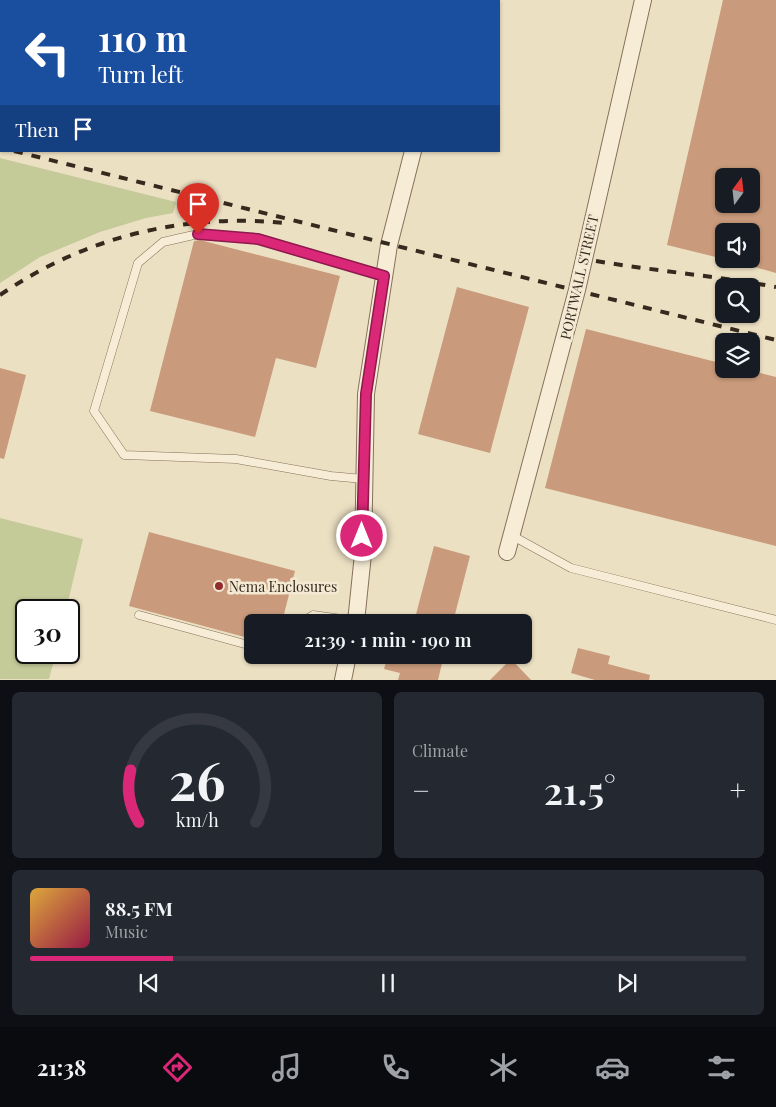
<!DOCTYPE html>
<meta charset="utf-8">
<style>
body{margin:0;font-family:"Playfair Display",serif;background:#242831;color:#f1f3f6;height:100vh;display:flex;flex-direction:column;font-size:19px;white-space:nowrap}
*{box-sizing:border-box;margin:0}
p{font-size:16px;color:#9ea1a6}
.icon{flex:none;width:28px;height:28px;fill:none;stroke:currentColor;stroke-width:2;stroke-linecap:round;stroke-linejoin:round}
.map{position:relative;height:680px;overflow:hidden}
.sheet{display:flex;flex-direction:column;gap:12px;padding:12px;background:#0d0f14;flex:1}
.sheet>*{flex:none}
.guide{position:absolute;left:0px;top:0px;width:500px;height:152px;box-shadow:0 1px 4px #0004;background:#1a4fa0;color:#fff;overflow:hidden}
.needle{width:32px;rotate:15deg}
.controls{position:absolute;left:715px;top:168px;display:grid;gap:10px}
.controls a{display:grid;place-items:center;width:45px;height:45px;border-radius:8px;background:#171b24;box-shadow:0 1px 4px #0004;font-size:25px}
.speed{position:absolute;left:15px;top:599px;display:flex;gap:10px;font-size:25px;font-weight:700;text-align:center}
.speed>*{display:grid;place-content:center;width:65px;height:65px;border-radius:50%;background:#171b24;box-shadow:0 1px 4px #0004;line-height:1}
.speed .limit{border:2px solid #111;border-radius:8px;background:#fff;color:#111}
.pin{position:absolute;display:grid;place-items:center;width:42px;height:42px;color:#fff;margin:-51px -21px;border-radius:50% 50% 50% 0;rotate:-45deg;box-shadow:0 0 5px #0007}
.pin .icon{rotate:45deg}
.me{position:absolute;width:55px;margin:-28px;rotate:0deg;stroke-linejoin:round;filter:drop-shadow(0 0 4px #0008)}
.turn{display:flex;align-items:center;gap:18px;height:105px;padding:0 15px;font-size:22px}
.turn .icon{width:65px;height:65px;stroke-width:2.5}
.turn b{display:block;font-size:35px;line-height:42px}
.then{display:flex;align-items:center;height:48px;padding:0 15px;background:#0003;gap:10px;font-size:19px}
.big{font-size:38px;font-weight:600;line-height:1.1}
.sheet .card{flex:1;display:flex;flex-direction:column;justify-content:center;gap:8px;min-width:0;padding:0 18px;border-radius:8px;background:#242831}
.sheet .dial{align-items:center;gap:0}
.dial svg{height:130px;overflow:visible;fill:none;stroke:#363941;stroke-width:7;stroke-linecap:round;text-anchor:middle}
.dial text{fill:#f1f3f6;stroke:none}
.song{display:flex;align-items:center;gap:15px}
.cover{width:60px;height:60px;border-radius:8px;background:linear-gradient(135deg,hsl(40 70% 55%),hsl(340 70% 35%))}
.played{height:5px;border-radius:2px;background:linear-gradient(90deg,#db2777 20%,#363941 20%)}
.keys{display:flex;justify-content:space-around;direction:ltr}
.heat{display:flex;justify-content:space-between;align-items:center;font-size:28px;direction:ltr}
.sheet .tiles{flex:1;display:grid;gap:12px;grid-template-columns:1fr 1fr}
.card:last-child{grid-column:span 2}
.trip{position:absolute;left:244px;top:614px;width:288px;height:50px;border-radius:8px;background:#171b24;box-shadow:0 1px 4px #0004;font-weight:600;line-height:50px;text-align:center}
.menu{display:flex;height:80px;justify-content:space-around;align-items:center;background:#090b0e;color:#9ea1a6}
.menu .icon{width:35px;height:35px}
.menu .on{color:#db2777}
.menu b{font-size:22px;color:#f1f3f6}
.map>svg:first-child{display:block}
.green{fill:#c4ca98}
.building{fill:#c99a7b;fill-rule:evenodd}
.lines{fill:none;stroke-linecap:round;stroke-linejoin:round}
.service-casing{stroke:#86715b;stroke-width:9}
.minor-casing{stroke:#86715b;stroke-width:18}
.service{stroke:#f7edd6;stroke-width:8}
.minor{stroke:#f7edd6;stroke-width:16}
.rail{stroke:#362a1e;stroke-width:4;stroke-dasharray:9 9;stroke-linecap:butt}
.route-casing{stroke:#8e194d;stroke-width:12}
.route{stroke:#db2777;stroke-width:9}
.poi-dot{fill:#922d2f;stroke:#f4ead3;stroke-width:2}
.labels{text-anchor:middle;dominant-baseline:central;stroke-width:5;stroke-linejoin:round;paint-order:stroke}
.street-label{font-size:14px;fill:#362a1e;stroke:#f4ead3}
.poi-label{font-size:14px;fill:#362a1e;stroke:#f4ead3;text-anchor:start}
</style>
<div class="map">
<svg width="776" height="680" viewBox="0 0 776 680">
<rect width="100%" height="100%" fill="#ece0c3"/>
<path class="green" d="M0,158L176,202L173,213L146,218L100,232L40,257L0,283Z
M0,518L83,539L66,610H26V652L56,653L49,679H0Z"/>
<path class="building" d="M723,0H776V273L751,266V231H724V259L667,245ZM724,176H751V204H724Z
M200,240L340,276L316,368L276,358L255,437L150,411L194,241Z
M457,287L529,307L490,453L418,434Z
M586,329L724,364V369H743L776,377V546L545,488Z
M0,368L26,375L4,459L0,458Z
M149,532L295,571L282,622H252V639L129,606Z
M434,546L470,556L453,622H414Z
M578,648L610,656L608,664L650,675L649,680H595L571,673Z
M388,655H444L438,680H398L400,673L384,669Z
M511,659L531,680H490Z"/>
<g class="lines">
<defs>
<path id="service" d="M363,479L331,476L236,459L124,455L94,411L138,263L163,242L198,234L258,239L384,275
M511,535L571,568L776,620
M139,615L252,646
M302,622L313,615L356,621
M288,655H291"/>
<path id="minor" d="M440,0V1
M507,552L577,290L643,0
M356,622L363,554L366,394L389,245L413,151
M343,680L348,655"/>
</defs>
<use href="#service" class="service-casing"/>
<use href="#minor" class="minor-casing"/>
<use href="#service" class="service"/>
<use href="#minor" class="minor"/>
<path class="rail" d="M0,148H1
M14,151L776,340
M596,261C656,271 716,276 776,287
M0,295C85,237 182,213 285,223"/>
</g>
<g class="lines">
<defs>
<path id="route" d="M198,234L258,239L384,276L366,394L362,536"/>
</defs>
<use href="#route" class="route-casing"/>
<use href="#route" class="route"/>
</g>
<circle class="poi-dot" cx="219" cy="586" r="5"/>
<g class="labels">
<g class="street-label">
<text transform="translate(579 277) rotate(-77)">PORTWALL STREET</text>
</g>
<g class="poi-label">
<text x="229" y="586">Nema Enclosures</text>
</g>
</g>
</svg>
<div class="controls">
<a><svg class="needle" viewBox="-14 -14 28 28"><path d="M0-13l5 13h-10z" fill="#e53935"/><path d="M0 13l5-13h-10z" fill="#9ea1a6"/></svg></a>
<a><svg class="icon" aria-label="sound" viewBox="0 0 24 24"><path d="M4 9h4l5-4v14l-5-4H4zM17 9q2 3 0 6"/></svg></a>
<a><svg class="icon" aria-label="search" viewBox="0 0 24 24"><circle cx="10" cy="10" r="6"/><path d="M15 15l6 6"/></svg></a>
<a><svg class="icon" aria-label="layers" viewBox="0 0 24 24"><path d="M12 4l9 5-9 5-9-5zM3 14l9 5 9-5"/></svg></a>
</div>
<div class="speed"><div class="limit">30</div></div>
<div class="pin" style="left:198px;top:234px;background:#d93025"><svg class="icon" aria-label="arrive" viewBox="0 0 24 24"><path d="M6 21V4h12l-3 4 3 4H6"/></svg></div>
<svg class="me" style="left:362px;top:536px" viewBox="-20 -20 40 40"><circle r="17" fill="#db2777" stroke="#fff" stroke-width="3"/><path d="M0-11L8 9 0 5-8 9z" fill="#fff"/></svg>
<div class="trip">21:39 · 1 min · 190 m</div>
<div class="guide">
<div class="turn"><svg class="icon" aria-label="left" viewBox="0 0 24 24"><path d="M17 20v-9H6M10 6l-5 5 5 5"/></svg><div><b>110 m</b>Turn left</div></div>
<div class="then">Then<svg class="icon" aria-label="arrive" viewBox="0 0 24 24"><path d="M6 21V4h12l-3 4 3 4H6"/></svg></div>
</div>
</div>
<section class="sheet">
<div class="tiles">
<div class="card dial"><svg viewBox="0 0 100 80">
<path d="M14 69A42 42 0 1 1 86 69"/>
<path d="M14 69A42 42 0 0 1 9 37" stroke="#db2777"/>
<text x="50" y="56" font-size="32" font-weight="700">26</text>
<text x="50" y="72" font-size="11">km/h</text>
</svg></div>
<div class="card"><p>Climate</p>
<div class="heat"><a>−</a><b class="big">21.5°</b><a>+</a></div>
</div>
<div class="card">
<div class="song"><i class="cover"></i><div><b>88.5 FM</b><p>Music</p></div></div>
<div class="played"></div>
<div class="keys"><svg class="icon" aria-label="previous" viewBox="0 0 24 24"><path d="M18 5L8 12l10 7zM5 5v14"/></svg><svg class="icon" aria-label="pause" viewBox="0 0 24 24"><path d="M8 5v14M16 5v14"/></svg><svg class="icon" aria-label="next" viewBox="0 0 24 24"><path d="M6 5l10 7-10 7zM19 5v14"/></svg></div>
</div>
</div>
</section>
<nav class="menu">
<b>21:38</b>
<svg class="icon on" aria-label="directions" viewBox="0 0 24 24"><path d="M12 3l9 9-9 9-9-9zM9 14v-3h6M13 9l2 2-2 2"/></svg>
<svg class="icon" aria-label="music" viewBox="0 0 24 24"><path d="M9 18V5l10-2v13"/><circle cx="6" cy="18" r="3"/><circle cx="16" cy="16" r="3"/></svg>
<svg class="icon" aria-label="phone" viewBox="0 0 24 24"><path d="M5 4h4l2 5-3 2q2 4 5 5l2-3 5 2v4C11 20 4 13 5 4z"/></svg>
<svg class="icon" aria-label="climate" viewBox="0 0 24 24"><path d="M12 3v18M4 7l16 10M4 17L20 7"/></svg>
<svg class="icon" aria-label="car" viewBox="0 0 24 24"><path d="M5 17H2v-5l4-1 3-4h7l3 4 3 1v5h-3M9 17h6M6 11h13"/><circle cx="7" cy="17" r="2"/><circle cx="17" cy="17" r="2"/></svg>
<svg class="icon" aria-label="filters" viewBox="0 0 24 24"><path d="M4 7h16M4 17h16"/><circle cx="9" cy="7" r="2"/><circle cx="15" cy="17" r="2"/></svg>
</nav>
